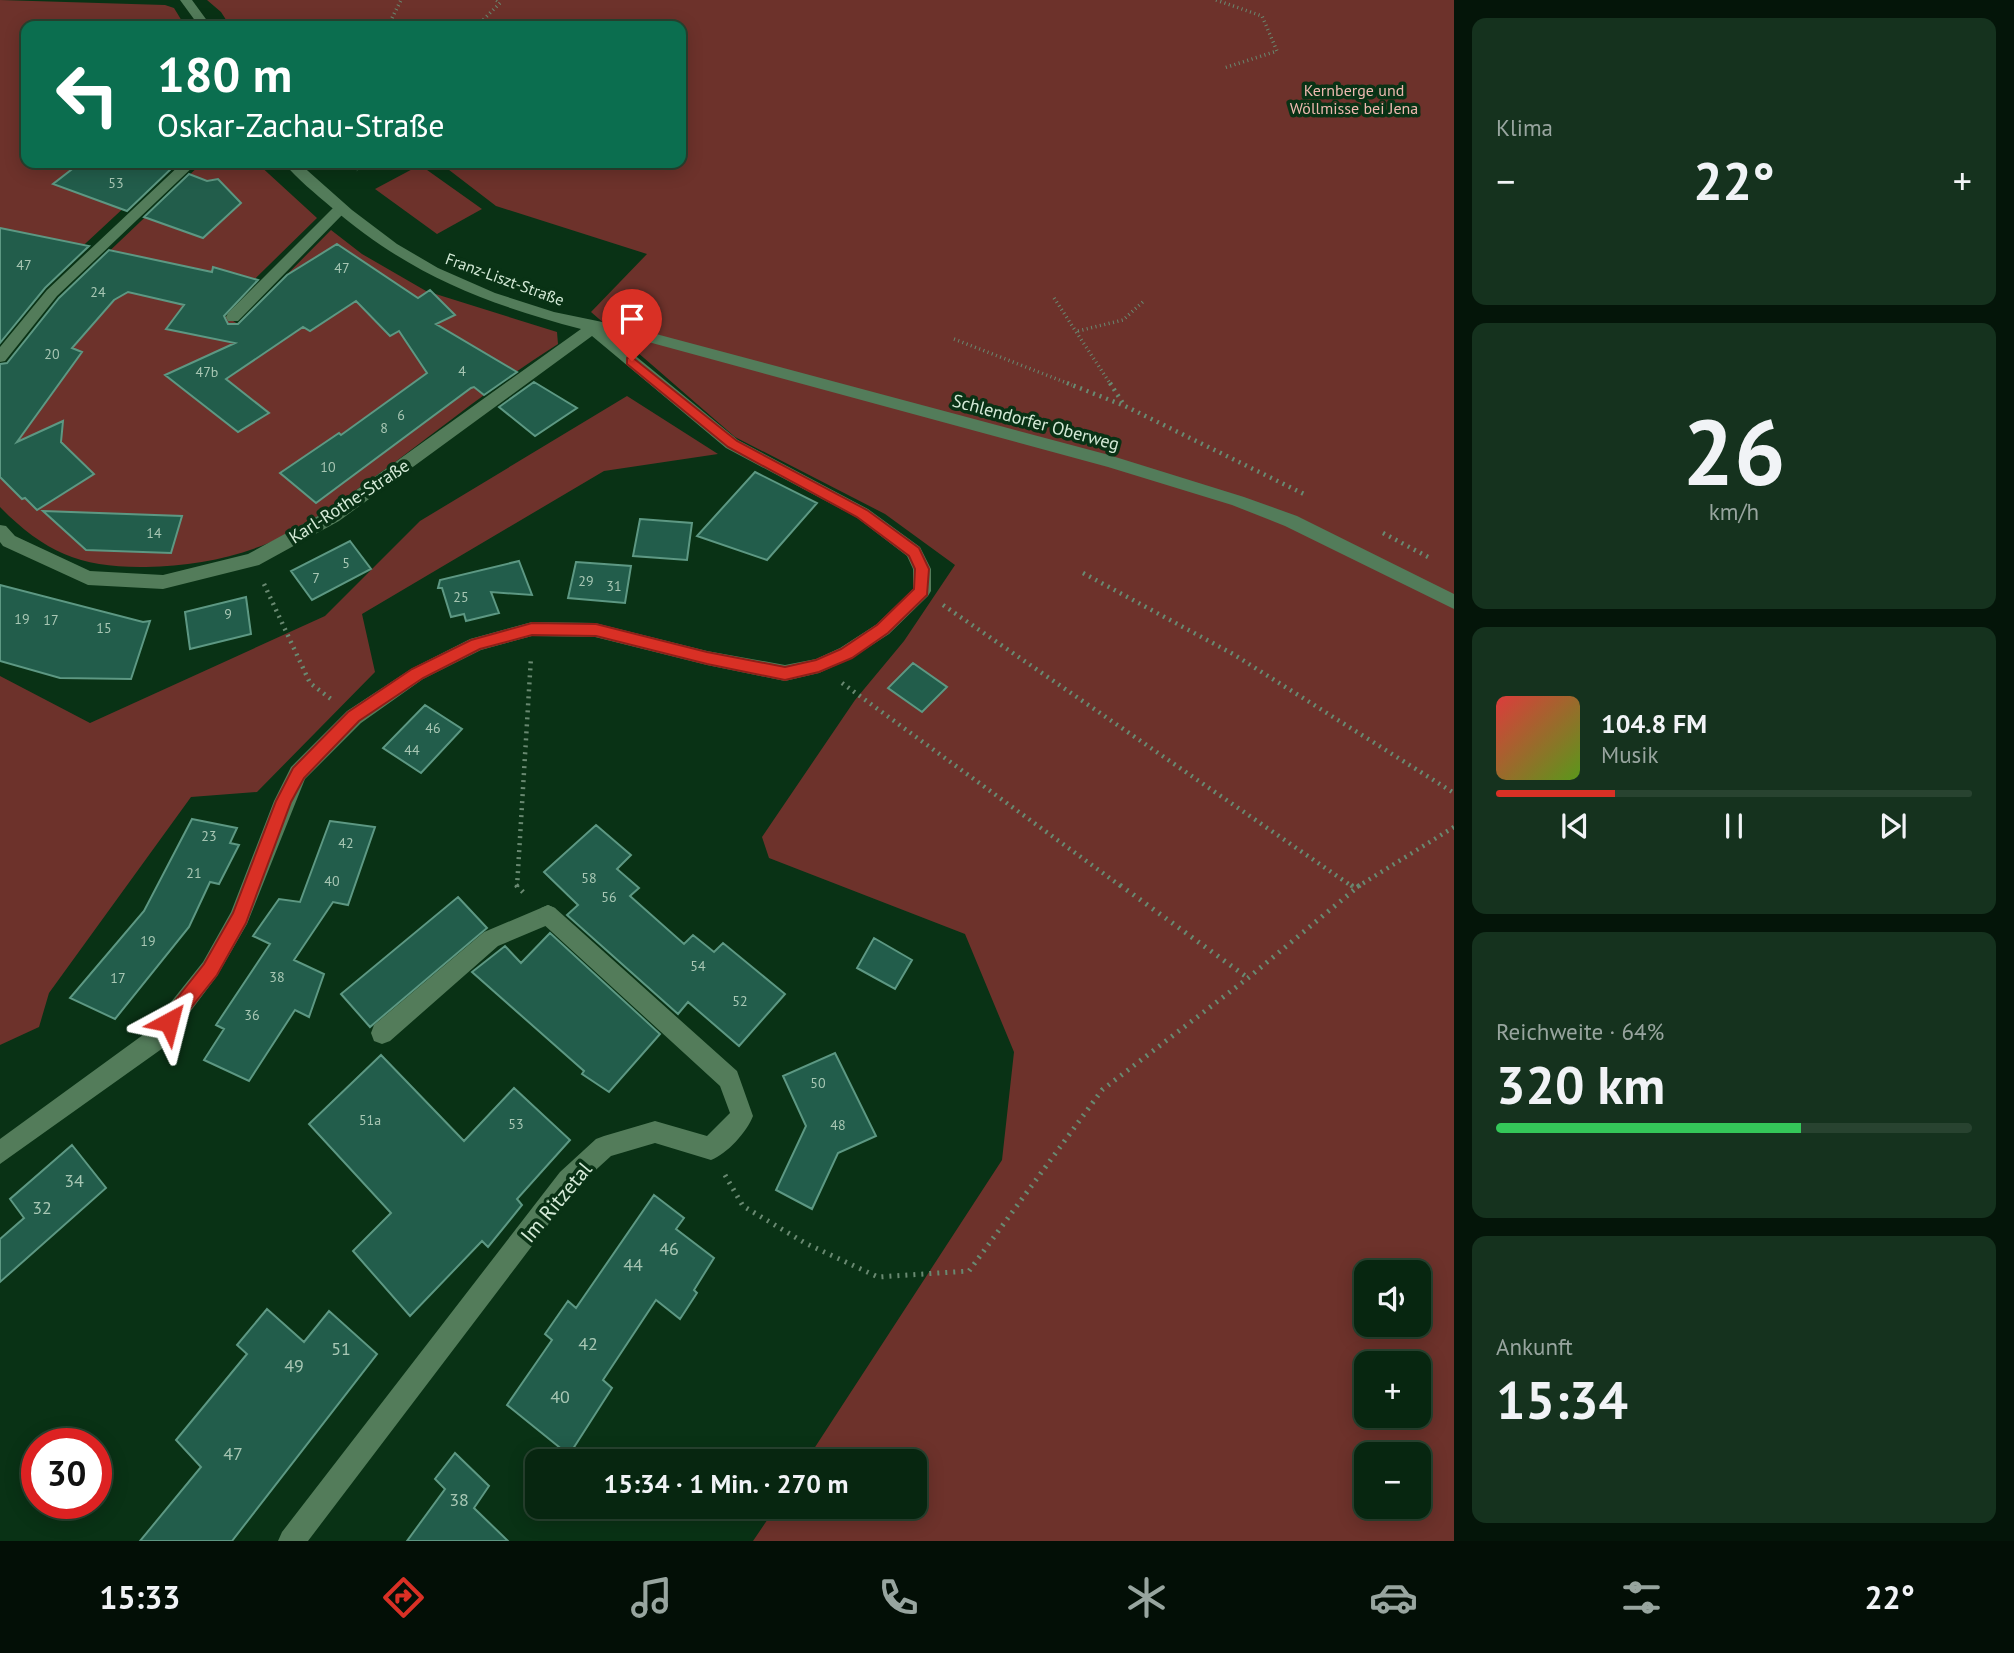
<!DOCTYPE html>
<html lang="de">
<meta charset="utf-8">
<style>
body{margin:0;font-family:"PT Sans",sans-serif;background:#15321e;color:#f1f3f6;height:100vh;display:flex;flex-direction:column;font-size:26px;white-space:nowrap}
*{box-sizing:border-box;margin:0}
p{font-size:23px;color:#98a59f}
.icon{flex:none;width:38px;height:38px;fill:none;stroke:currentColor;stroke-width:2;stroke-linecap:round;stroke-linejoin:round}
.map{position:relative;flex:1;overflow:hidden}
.details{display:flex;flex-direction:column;gap:18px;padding:18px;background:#041509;width:560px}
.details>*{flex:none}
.hud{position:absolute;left:21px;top:21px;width:665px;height:147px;border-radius:14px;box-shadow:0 4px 18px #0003,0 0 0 2px #284330;background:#0b6e4f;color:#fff;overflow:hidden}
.tools{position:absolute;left:1354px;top:1260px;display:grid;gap:14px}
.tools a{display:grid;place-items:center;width:77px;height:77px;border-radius:14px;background:#072610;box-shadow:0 4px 18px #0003,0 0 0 2px #284330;font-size:35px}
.speed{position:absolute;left:21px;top:1428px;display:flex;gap:14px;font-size:35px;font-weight:700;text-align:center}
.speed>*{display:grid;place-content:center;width:91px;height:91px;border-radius:50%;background:#072610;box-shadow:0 4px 18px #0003,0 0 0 2px #284330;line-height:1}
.speed .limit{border:10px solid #d22;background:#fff;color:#111}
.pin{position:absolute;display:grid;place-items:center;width:60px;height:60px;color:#fff;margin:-72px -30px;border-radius:50% 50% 50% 0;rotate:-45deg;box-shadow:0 0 7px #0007}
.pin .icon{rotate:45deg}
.me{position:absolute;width:77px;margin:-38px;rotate:38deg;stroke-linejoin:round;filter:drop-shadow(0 0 5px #0008)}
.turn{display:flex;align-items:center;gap:24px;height:147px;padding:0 21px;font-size:32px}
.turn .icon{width:91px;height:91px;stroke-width:2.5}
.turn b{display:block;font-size:49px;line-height:60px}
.big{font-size:52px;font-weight:800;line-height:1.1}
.details .widget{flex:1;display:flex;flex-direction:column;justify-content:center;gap:10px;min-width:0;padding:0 24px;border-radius:14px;background:#15321e}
.details .dial{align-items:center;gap:0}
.dial b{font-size:91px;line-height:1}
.song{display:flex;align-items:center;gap:21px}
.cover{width:84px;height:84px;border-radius:10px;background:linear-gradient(135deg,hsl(0 70% 55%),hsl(90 70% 35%))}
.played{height:7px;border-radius:4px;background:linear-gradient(90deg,#d93025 25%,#284330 25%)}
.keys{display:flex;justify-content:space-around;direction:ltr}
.heat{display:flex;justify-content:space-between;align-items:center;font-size:38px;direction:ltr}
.charge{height:10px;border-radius:5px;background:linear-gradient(90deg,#34c759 64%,#284330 0)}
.trip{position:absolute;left:525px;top:1449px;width:402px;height:70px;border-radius:14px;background:#072610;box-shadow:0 4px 18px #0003,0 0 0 2px #284330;font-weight:800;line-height:70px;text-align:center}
.dock{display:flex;height:112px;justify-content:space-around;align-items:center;background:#030f06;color:#98a59f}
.dock .icon{width:49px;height:49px}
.dock .current{color:#d93025}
.dock b{font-size:32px;color:#f1f3f6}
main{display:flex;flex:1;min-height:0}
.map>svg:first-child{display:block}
.green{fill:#6d322b;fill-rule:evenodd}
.building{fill:#225d4b;stroke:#5d9883;stroke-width:2}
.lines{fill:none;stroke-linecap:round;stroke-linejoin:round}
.path-far2{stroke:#698971;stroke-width:3.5;stroke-dasharray:1 3.5;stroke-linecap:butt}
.path-far1{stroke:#698971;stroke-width:4.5;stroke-dasharray:2 5;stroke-linecap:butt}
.path{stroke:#698971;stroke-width:5;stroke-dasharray:2 6;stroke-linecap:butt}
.service{fill:#537c5a;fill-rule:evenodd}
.minor{fill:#537c5a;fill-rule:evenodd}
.route{fill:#d93025;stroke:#8d1f18;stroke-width:2}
.labels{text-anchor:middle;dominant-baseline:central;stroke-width:7;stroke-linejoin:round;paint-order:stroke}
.number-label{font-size:14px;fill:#a8c7b4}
.far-park-label{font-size:16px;fill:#eeb9b0;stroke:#093215}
.far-street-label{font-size:16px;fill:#d4ead7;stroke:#093215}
.street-label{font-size:18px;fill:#d4ead7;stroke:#093215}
.near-number-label{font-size:18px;fill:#a8c7b4}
.near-street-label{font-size:21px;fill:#d4ead7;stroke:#093215}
</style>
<main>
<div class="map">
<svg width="1454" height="1541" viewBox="0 0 1454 1541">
<rect width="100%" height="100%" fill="#093215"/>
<path class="green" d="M0,0L165,5L174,8L185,26H26V163H172L72,256L0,340Z
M207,0H1454V1541H753L776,1507H915V1461H806L1002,1160L1014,1052L965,934L769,858L762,837L855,700L904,641L955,565L885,514L735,437L591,312L647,254L496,206L440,163H681V26H230L221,12ZM1367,1272H1419V1325H1367ZM1367,1363H1419V1416H1367ZM1367,1454H1419V1507H1367Z
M202,163H257L317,218L220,313L238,324L331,230L362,254L426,291L557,332L558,344C488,388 425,442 356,490C329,508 301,529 271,542C231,559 189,566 146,567C82,568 45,553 0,507V380L78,281Z
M420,165L482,209L437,234L375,189Z
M627,396L718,454L604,471L362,614L375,672L257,792L191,797L49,993L39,1027L0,1045V676L90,723L325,616L420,521Z"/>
<path class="building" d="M80,163H156L172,168L127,211L53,184Z
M189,174L207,181L218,179L241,203L203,238L144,217Z
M0,228L89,246L45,288L0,343Z
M337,244L418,298L430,290L455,315L436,324L517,372L484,395L474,387L471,388L316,503L280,473L339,433L341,435L427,373L399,331L390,336L356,301L310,331L303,327L226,379L269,413L238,432L165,375L235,343L166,329L184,305L128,292L114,300L72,348L82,352L17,442L63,421L61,442L94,474L37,510L25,498L22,499L0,477V364L7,363L59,298L109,250L212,272L213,267L258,280L224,316L228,324H238L287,275Z
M534,382L577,408L535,436L499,407Z
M755,472L817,503L767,560L697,536Z
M43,511L182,516L171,553L86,550Z
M640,519L692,523L687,560L633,556Z
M350,541L371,569L312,600L291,571Z
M519,561L532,595L491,592L499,613L466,621L464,614L451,617L442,588H438L440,580Z
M576,562L631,566L625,603L568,598Z
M0,585L143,622L150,621L131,679L60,678L0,661Z
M246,597L251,634L190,649L185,612Z
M913,663L947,687L922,712L888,688Z
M425,705L462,729L421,773L383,748Z
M192,819L237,828L230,843L239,845L219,884L210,882L189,927L115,1019L70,998L144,911Z
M330,821L375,827L348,905L333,902L294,960L324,974L309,1017L295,1010L249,1081L204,1060L224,1029L216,1025L270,944L253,936L279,899L300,902Z
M596,825L631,855L617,869L639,888L630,896L684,944L693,935L714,952L723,943L785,994L739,1046L688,1002L678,1014L567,915L578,905L544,872Z
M458,897L487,928L370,1027L341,994Z
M550,933L660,1034L609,1092L582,1074L584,1071L472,972L505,946L521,963Z
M874,938L912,960L895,989L857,968Z
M835,1053L876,1136L838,1153L812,1209L776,1190L806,1126L783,1076Z
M381,1055L464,1141L514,1088L570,1140L517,1199L522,1205L488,1247L482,1241L410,1316L353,1251L391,1213L309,1124Z
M72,1145L106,1188L0,1282V1239L24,1218L10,1199Z
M654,1195L684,1218L676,1229L714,1258L694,1290L697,1293L680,1319L656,1300L603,1380L612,1388L569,1455L507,1405L552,1340L545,1334L568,1301L576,1308Z
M267,1309L304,1342L329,1311L377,1354L232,1541H140L201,1467L176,1440L247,1354L237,1345Z
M455,1453L489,1486L474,1508L508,1541H407L445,1489L435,1479Z"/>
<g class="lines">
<path class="path-far2" d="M1216,0L1262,16L1277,51L1224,68
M388,26L401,0
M477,26L500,3L496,0
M352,163L358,170
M1054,298L1111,385
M1078,331L1123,320L1145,300
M954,339L1072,385"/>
<path class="path-far1" d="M1067,383L1125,406L1306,495
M1110,383L1124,405
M1383,533L1428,557
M1083,573L1233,654L1454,793
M264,584L310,683L331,699
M943,605L1353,887
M842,683L1122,887
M517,887L531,657
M1357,887L1454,827"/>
<path class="path" d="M516,885L524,893
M1120,885L1248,978
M1351,885L1355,888
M725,1175L743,1206L805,1243L878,1277L969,1271L1102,1090L1248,978L1360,885"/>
<path class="service" d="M340,205L345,206V212L238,321H228L226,317L228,313L335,206Z
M548,905L555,908L558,915L555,922L498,946L390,1041L382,1044L374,1041L371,1033L374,1025L484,932Z"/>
<path class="minor" d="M180,0H192L211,26H199Z
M182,163H197L57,296L5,361L0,362V347L47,290Z
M284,163H299L352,210L397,244L438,268L495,293L554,312L641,330L1109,455L1244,497L1297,516L1454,594V609L1285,526L1232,505L1108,467L641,340L610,335L738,440L868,509L920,547L931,569V591L928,596L889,634L852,658L819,673L785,681L707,665L595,637L532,636L481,650L423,679L361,723L305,779L247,924L217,976L163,1048L0,1164V1139L147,1032L203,962L231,912L274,801L291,767L347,711L411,669L470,639L532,622L595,623L707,651L785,665L816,659L840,648L877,624L913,589V569L907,556L856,517L726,448L592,336L339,521L259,565L163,589L88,585L3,546L0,542V525L6,526L15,536L90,571L163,575L248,554L327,511L581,329C483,303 409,274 331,207C316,194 297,179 284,163Z
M548,905L555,908L737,1071L753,1116C747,1132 727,1154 711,1160L655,1143L611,1156L576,1188L308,1541H278L282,1532L560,1172L596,1139L604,1136L655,1121L707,1136L730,1113L720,1086L541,922L538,915L541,908Z"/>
</g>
<path class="route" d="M632,357L737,441L867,510L919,548L929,569L927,595L888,633L852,658L819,672L785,680L707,664L596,636L532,635L480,649L423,678L359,721L304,778L291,802L246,923L217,975L175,1028L169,1031L163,1028L160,1022L163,1016L204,964L233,913L276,801L293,768L348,712L412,669L471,640L532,623L596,624L707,652L785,667L816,660L841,649L877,625L914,589L915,569L909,556L857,517L728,447L627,364V358Z"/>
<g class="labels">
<g class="number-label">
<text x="116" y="183">53</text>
<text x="24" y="265">47</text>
<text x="342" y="268">47</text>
<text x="98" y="292">24</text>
<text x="52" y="354">20</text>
<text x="462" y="371">4</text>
<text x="207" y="372">47b</text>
<text x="401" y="415">6</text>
<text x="384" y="428">8</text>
<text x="328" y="467">10</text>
<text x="154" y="533">14</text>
<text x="346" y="563">5</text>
<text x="316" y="578">7</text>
<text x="586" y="581">29</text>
<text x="614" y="586">31</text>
<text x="461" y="597">25</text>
<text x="228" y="614">9</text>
<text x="22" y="619">19</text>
<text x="51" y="620">17</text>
<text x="104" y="628">15</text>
<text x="433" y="728">46</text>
<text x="412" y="750">44</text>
<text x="209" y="836">23</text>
<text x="346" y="843">42</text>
<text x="194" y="873">21</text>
<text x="589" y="878">58</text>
<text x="332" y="881">40</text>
<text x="609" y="897">56</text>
<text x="148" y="941">19</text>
<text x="698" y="966">54</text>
<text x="277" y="977">38</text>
<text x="118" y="978">17</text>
<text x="740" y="1001">52</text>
<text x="252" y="1015">36</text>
<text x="818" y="1083">50</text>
<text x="370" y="1120">51a</text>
<text x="516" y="1124">53</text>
<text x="838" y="1125">48</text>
</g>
<g class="far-park-label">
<text x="1354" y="90">Kernberge und<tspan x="1354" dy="18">Wöllmisse bei Jena</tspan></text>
</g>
<g class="far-street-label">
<text transform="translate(505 279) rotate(20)">Franz-Liszt-Straße</text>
</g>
<g class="street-label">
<text transform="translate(1036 422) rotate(15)">Schlendorfer Oberweg</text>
<text transform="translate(349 501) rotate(-33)">Karl-Rothe-Straße</text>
</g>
<g class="near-number-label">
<text x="74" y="1180">34</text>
<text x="42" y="1207">32</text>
<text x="669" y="1248">46</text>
<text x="633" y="1264">44</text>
<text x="588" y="1343">42</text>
<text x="341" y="1348">51</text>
<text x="294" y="1365">49</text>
<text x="560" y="1396">40</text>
<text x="233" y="1453">47</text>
<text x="459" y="1499">38</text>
</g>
<g class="near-street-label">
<text transform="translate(556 1202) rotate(-50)">Im Ritzetal</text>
</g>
</g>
</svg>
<div class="tools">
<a><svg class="icon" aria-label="sound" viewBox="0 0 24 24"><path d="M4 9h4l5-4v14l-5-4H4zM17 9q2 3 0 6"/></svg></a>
<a>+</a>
<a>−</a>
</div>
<div class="speed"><div class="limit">30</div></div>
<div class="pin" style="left:632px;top:361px;background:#d93025"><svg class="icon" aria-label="arrive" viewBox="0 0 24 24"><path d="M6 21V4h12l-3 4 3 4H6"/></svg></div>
<svg class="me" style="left:169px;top:1022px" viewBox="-20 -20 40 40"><path d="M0-17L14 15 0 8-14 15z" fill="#d93025" stroke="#fff" stroke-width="4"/></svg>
<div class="trip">15:34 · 1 Min. · 270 m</div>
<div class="hud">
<div class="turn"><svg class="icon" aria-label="left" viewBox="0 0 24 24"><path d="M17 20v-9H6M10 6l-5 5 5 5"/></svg><div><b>180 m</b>Oskar-Zachau-Straße</div></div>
</div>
</div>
<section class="details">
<div class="widget"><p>Klima</p>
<div class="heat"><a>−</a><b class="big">22°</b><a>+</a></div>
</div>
<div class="widget dial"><b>26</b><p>km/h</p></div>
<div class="widget">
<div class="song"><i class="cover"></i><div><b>104.8 FM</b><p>Musik</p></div></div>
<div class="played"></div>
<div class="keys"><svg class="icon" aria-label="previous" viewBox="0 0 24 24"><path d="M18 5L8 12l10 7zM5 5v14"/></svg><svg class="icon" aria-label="pause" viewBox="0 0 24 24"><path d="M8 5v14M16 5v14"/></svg><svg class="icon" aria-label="next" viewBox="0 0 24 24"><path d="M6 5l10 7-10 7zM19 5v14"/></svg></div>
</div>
<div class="widget"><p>Reichweite · 64%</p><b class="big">320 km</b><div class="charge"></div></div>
<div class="widget"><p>Ankunft</p><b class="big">15:34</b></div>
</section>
</main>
<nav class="dock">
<b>15:33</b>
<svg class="icon current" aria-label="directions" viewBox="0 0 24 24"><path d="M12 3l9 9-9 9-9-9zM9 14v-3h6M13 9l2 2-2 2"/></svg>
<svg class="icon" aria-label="music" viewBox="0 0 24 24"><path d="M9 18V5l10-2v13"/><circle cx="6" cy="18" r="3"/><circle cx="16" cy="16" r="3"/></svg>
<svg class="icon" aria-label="phone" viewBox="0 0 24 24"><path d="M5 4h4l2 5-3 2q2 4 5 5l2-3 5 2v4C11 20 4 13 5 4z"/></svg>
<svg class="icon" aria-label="climate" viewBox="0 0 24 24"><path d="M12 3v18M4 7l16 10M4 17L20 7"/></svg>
<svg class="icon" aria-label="car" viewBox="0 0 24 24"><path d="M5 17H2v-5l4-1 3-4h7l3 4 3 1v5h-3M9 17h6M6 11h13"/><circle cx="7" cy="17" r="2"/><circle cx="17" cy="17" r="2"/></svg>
<svg class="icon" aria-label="filters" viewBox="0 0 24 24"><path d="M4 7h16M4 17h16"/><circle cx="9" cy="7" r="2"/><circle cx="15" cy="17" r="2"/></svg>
<b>22°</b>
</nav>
